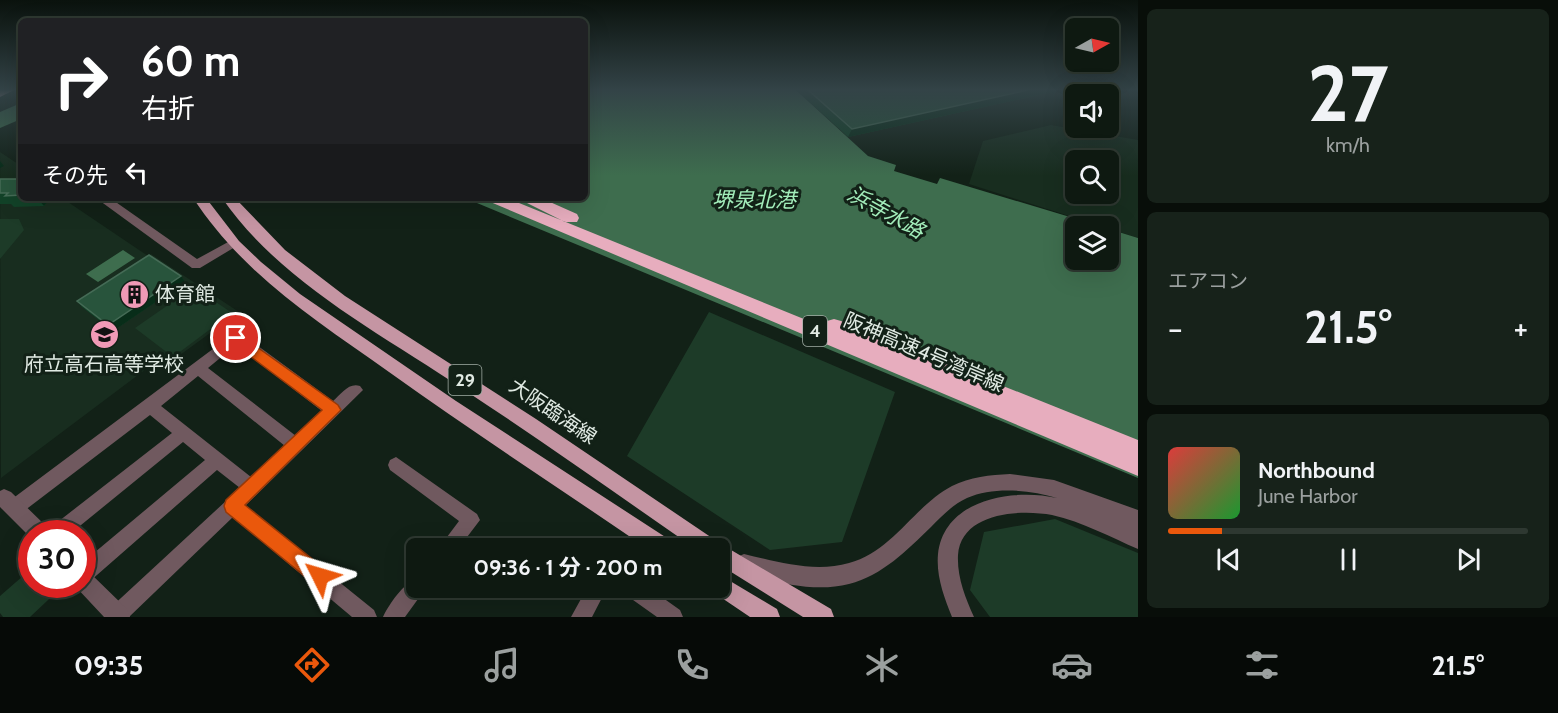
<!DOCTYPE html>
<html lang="ja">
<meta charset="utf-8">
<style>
body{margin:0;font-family:Cabin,"Noto Sans JP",sans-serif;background:#17221a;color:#f1f3f6;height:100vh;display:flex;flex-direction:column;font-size:22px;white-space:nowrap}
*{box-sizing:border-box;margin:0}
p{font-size:20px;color:#9ba09f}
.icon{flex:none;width:33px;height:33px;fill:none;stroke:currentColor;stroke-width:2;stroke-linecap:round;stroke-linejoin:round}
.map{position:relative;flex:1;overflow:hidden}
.details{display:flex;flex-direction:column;gap:9px;padding:9px;background:#080e09;width:420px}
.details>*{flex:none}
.top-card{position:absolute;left:18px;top:18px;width:570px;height:183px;border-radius:9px;box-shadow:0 6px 24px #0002,0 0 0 2px #2e3831;background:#202124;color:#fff;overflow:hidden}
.needle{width:39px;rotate:82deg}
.tools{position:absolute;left:1065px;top:18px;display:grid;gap:12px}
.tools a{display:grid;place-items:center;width:54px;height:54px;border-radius:9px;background:#0e1911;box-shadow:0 6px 24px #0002,0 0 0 2px #2e3831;font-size:30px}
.speed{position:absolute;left:18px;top:520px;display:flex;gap:12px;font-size:30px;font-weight:700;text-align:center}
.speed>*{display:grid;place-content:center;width:78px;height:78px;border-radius:50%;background:#0e1911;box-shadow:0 6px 24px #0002,0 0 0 2px #2e3831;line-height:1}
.speed .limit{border:9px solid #d22;background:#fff;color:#111}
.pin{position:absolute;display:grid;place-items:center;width:51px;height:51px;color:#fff;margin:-26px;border:3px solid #fff;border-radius:50%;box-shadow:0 2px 6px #0007}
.me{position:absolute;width:66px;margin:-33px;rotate:310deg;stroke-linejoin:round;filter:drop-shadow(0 0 4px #0008)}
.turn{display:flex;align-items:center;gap:21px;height:126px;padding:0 24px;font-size:27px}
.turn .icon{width:78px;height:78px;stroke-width:2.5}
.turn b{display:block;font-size:42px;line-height:51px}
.then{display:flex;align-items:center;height:57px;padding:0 24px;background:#0003;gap:12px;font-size:22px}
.big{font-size:45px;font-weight:700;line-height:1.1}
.details .card{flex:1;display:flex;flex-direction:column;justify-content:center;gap:9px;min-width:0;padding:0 21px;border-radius:9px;background:#17221a}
.details .dial{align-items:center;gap:0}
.dial b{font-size:78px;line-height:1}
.song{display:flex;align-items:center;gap:18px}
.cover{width:72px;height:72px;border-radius:9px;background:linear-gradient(135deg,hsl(0 70% 55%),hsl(130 70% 35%))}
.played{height:6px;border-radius:3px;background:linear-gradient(90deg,#ea580c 15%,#2e3831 15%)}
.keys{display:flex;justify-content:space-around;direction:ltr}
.heat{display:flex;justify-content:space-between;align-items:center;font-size:33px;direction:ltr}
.trip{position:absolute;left:406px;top:538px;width:324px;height:60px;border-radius:9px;background:#0e1911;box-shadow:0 6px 24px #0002,0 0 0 2px #2e3831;font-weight:700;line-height:60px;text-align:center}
.dock{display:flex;height:96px;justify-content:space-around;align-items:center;background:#060a07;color:#9ba09f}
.dock .icon{width:42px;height:42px}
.dock .selected{color:#ea580c}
.dock b{font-size:27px;color:#f1f3f6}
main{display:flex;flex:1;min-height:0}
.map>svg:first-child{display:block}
.built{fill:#182d1f;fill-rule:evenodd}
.green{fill:#1d3b28}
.water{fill:#3e6d4e}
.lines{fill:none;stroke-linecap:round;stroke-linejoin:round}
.minor{fill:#70595f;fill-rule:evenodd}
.tertiary{fill:#70595f;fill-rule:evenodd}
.primary{fill:#c595a3;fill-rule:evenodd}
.motorway{fill:#e7adbe;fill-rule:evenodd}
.wall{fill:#124228}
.shaded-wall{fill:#082d19}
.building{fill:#28543c;stroke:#456b56;stroke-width:1.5}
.route{fill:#ea580c;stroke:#983908;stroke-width:1.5}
.labels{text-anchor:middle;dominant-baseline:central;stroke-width:6;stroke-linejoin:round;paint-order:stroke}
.shield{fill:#122117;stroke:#a2aea6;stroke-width:1.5}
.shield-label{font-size:18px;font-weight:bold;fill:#e0eae3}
.poi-label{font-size:20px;fill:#e0eae3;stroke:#122117;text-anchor:start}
.street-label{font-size:20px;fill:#e0eae3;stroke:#122117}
.water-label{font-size:21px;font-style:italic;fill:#a3eebb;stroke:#122117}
</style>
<main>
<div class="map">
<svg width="1138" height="617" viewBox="0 0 1138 617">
<rect width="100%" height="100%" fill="#122117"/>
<path class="built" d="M1051,125L1138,140V238L969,184L983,141ZM1076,160H1108V194H1076Z
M0,152L21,166V198H67L65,200L148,256L151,254L239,312L169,363L162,357L1,478Z"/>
<path class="green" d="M0,219H19L24,230L0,259Z
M194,287L232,313L173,357L135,328Z
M709,312L895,392L842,542L770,550L627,456Z
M1055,519L1138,553V617H990L970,590L984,532Z
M31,569L32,585H64L30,617H3L0,613V596Z"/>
<path class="water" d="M585,90H796L868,156L896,165L894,171L937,184L940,178L1100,226H1076V260H1108L1109,229L1138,238V478L465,198H585Z
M21,103V119L0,128V112Z
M123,250L135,258L98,282L86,274Z"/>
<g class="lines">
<path class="minor" d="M96,198H110L197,259L230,241L234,240L240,244L200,268H192Z
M249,322L254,323L256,327L246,337L333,401C341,394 349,382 360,386L363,390L245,506L374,610L377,617H352L233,517L129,617H105L108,610L240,488L217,470L89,582L82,584V563L205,460L183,442L70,534H47L50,528L172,433L150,415L20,514L14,516L8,514L5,508L8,502ZM236,345L322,411L296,436L208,368ZM198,376L285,446L251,477L161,406Z
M396,457L477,514L480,520L458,549H438L459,521L390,470L388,465L390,460Z
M417,578V588H426L405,617H383C389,604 404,583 417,578Z
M587,588H607L592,617H571Z
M624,588H649L680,610L683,617H657L626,595Z"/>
<path class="tertiary" d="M1010,474L1054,480L1138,510V549C1110,537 1083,522 1052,515C1021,509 961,512 958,555C957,577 965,597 974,617H952C944,597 936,576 938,554C944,499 1013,488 1057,498C1030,490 994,486 967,498C953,504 941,517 931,527C906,551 883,575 849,584C814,593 777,582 744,574L737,571L734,564L737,557L744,554C778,562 815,573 849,563C892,552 914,506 952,486C970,477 990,475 1010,474Z
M4,489L11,492L47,527L50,534H32V539L0,507V491Z
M82,569L89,572L127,609L130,617H104L75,586L82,585Z"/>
<path class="primary" d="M193,198H206L239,241L261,262L300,294L456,401L673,542L676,549H648C562,490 474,433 389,372C313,318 246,277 193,198Z
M222,198H235L285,250L345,296L536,419L721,544L831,609L834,617H803L720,565V549H696C618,495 542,441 463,389C380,333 280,282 222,198Z
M720,575L777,609L780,617H750L713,592L711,588H720Z"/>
<path class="motorway" d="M0,90H14L0,97Z
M485,198H507L826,328L827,321L834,319L841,321L1138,440V476L488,201Z
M520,198H541L577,214L579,218L577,222H565L523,201Z"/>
</g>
<path class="wall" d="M796,90H1054L1052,92L848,137Z
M21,178V198H50L44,206L14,207L11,204H0V179H19Z
M181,276L185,282L113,331L82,307L77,301Z"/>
<path class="shaded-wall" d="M1028,90H1054L1052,92L848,137L852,129Z
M0,161L4,166L0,168Z
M37,198H50L44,206Z
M181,276L185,282L113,331L108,325Z"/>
<path class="building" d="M808,90H1028L852,129Z
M21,178V195L5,196L8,193H0V179H19Z
M149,255L181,276L108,325L77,301Z"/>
<linearGradient id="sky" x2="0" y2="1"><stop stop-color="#0a120d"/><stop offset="0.51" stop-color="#334347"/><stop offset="1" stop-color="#334347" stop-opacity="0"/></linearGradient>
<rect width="1138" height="176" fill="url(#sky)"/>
<path class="route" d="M236,332L338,405L341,410L245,505L326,570L329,576L326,583L320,586L313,583L226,512L224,506L226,500L322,410L231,342L229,338L231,334Z"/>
<defs>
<symbol id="building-disc" viewBox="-11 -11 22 22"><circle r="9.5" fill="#f09ab6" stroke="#122117"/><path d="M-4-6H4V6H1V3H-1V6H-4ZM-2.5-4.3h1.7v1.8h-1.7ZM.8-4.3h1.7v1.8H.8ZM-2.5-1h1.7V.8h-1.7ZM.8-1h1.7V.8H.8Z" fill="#111"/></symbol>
<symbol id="school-disc" viewBox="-11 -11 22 22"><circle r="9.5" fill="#f09ab6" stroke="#122117"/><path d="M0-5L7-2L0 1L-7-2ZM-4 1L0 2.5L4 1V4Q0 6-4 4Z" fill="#111"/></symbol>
</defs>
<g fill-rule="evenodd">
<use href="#building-disc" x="118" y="278" width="33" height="33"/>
<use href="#school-disc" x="88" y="318" width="33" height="33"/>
</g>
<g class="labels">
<g class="shield">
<rect x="803" y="316" width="24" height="30" rx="4.5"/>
<rect x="448.5" y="365" width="33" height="30" rx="4.5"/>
</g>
<g class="shield-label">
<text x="815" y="331">4</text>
<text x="465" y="380">29</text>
</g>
<g class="poi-label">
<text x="155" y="294">体育館</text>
<text x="104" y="364" text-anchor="middle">府立高石高等学校</text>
</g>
<g class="street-label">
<text transform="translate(924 352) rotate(23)">阪神高速4号湾岸線</text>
<text transform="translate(553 411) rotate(34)">大阪臨海線</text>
</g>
<g class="water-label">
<text x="754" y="199">堺泉北港</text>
<text transform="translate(886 212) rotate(29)">浜寺水路</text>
</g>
</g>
</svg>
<div class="tools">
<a><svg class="needle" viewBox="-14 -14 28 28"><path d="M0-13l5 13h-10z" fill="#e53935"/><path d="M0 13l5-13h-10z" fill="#9ba09f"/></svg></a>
<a><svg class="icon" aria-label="sound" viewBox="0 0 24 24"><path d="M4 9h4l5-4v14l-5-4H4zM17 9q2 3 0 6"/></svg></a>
<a><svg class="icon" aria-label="search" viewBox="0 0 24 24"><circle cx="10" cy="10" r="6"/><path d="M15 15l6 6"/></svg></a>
<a><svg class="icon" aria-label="layers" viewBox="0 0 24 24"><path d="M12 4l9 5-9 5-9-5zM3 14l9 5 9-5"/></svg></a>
</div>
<div class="speed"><div class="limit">30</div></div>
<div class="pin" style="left:236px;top:338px;background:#d93025"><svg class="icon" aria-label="arrive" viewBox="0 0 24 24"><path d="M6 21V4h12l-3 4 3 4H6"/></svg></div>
<svg class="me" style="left:320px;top:576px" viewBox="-20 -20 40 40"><path d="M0-17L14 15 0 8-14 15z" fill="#ea580c" stroke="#fff" stroke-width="4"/></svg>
<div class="trip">09:36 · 1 分 · 200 m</div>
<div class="top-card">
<div class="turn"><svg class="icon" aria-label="right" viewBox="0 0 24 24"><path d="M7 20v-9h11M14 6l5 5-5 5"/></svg><div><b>60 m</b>右折</div></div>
<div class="then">その先<svg class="icon" aria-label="left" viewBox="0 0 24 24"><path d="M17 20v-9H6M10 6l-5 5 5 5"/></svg></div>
</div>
</div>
<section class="details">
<div class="card dial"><b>27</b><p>km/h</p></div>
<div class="card"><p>エアコン</p>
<div class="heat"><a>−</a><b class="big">21.5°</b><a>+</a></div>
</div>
<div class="card">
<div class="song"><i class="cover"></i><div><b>Northbound</b><p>June Harbor</p></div></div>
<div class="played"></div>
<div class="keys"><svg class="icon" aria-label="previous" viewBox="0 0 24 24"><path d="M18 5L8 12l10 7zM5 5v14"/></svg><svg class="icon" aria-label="pause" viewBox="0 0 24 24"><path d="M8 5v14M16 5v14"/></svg><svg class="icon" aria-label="next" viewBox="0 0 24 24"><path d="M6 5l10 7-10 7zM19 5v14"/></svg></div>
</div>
</section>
</main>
<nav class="dock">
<b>09:35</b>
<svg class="icon selected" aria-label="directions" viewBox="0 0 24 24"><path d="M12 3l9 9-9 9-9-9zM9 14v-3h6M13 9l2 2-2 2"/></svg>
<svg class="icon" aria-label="music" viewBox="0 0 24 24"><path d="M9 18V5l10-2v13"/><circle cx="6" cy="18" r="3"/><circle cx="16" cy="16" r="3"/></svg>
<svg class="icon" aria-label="phone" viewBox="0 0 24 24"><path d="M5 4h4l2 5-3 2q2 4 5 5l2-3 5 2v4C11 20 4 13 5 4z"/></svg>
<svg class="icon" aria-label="climate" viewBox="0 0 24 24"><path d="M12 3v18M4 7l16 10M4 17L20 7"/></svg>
<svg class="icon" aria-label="car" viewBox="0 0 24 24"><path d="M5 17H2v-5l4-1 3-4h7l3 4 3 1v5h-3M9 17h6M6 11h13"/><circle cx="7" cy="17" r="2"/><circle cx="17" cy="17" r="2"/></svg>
<svg class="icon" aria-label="filters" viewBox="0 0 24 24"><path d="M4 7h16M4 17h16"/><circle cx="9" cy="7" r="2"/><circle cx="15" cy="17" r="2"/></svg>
<b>21.5°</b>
</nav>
